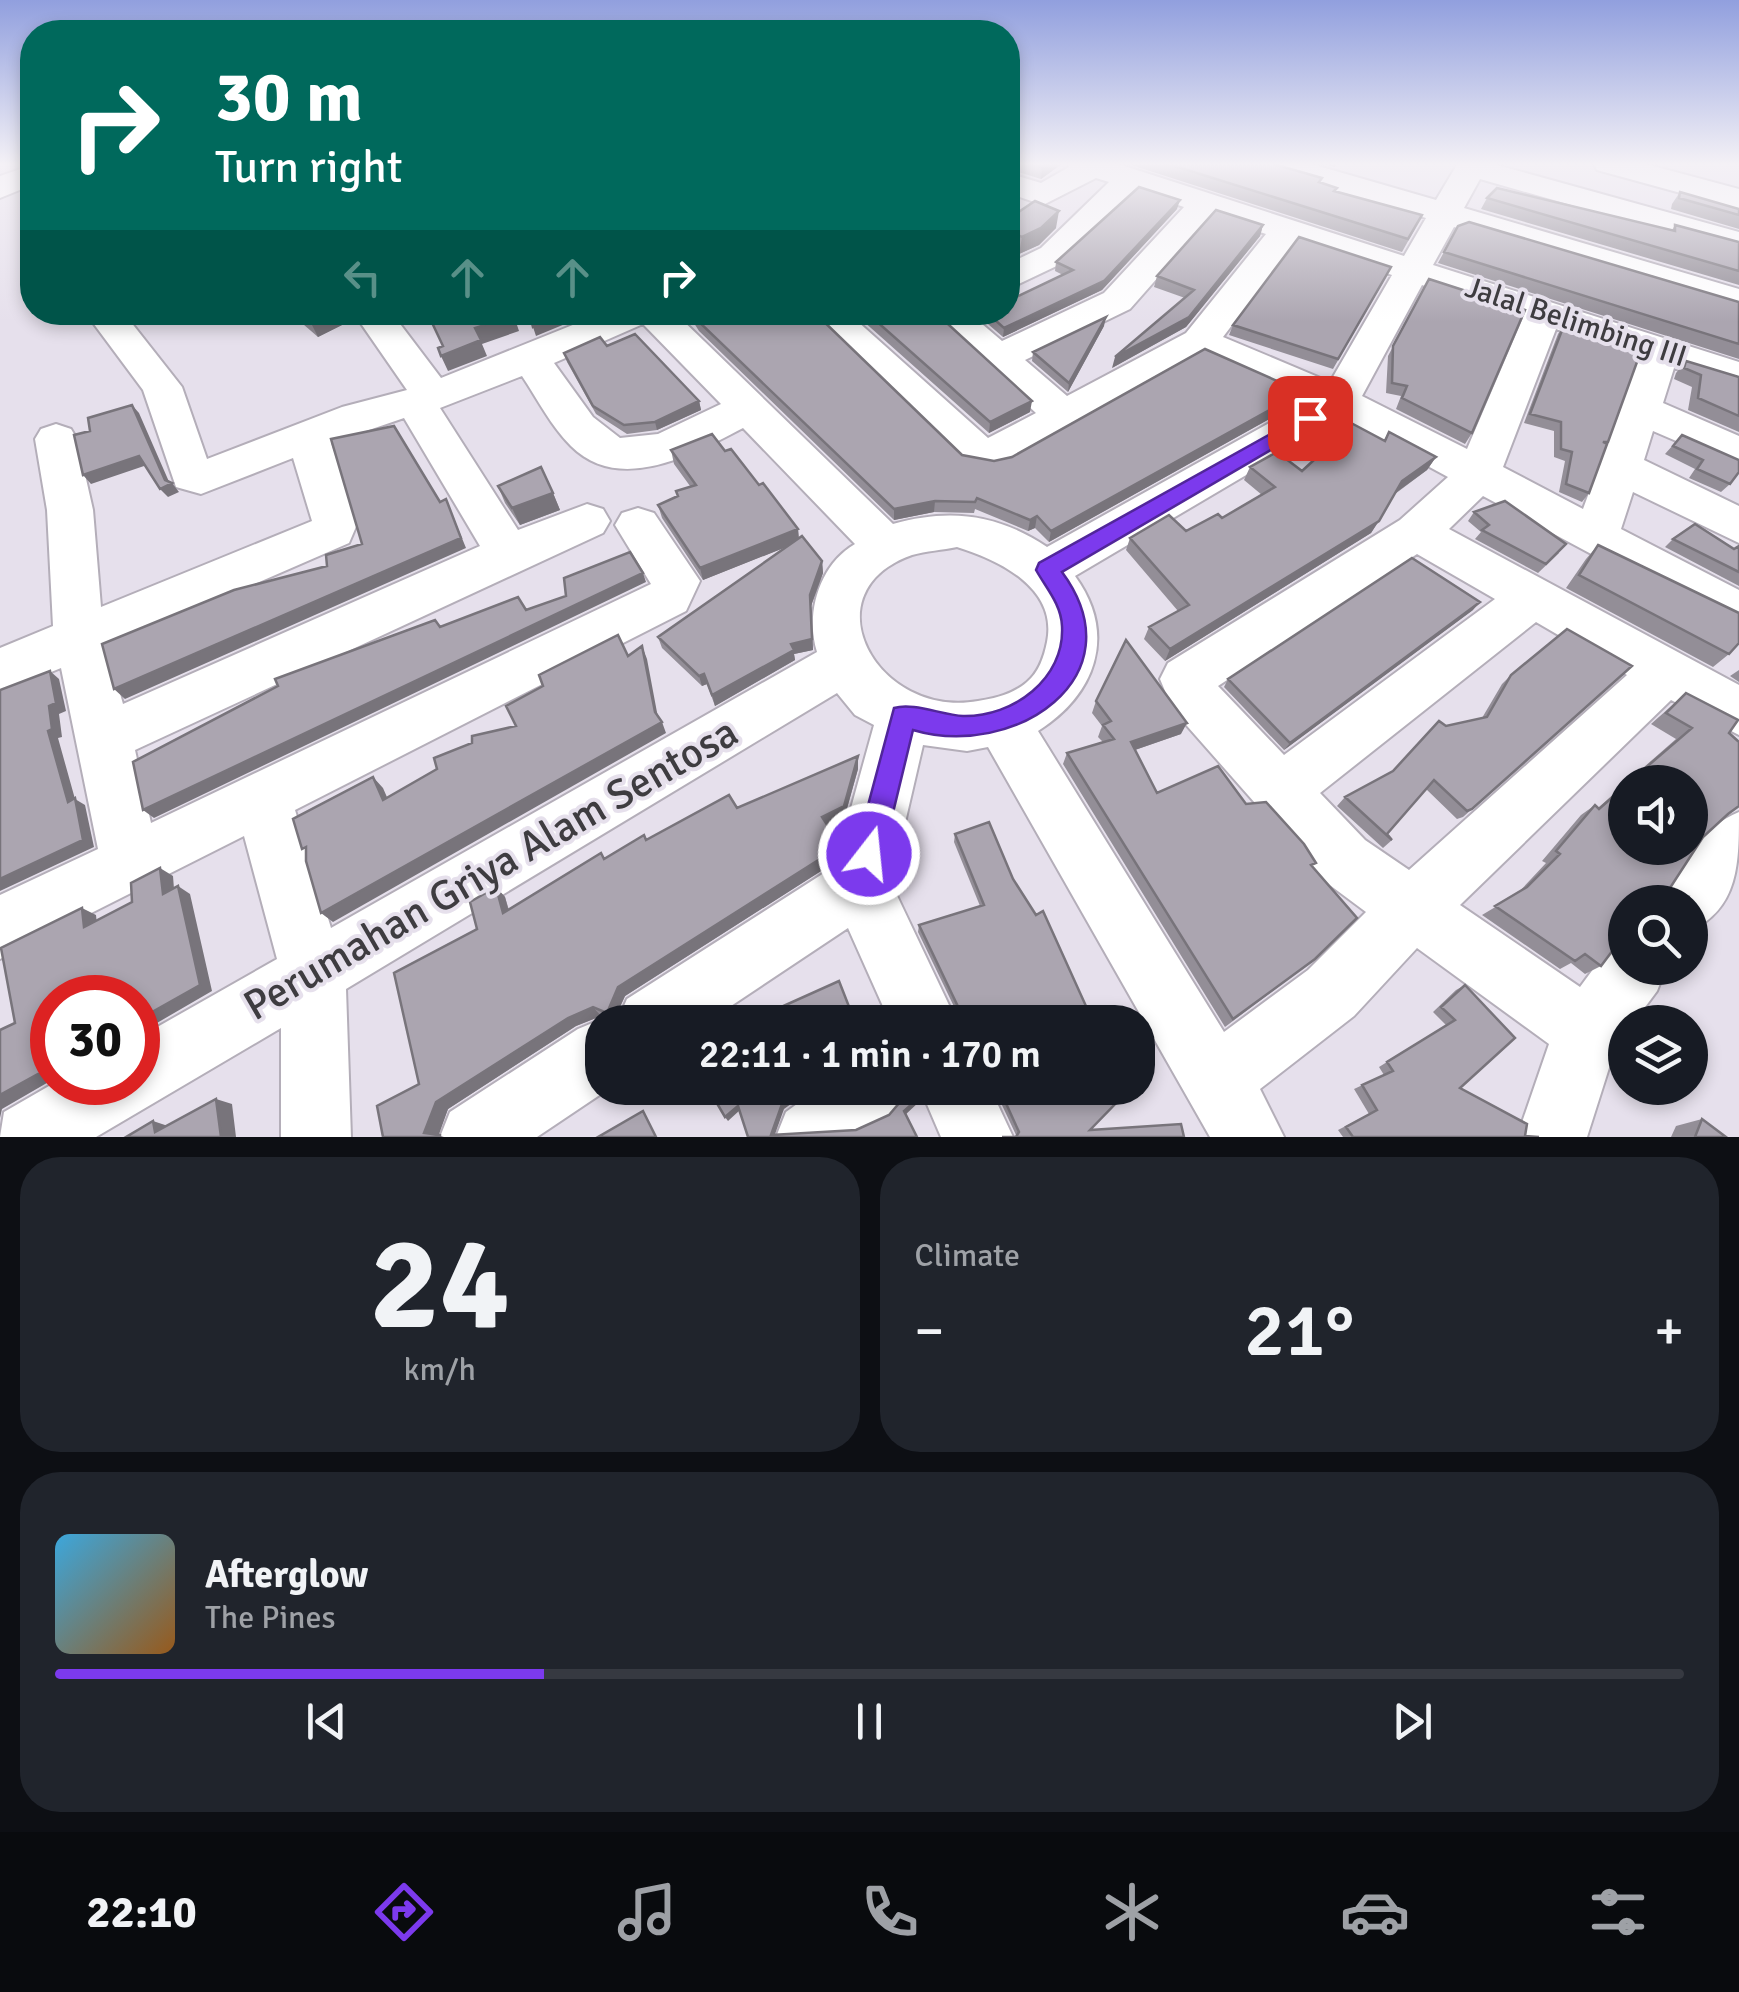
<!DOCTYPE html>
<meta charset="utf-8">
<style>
body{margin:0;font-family:Signika,sans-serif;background:#20242c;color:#f1f3f6;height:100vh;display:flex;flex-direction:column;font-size:38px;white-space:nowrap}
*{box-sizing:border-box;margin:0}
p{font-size:32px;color:#9ea1a6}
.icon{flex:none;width:55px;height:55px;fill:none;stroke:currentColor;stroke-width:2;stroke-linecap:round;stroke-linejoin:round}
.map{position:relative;height:1137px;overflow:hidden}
.sheet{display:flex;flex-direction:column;gap:20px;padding:20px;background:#0d0f14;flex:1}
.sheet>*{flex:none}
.hud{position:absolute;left:20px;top:20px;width:1000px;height:305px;border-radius:40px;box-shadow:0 5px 15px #0003;background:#00695c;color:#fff;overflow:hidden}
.controls{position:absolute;left:1608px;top:765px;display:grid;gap:20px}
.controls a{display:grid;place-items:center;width:100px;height:100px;border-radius:50%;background:#171b24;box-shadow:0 5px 15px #0003;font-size:50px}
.speed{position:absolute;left:30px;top:975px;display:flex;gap:20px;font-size:50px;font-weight:700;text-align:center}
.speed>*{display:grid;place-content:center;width:130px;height:130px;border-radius:50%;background:#171b24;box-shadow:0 5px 15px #0003;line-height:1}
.speed .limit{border:15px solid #d22;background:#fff;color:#111}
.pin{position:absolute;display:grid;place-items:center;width:85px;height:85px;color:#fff;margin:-42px;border-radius:20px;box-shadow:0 5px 15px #0006}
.me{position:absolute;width:110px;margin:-55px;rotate:16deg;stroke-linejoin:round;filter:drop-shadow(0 0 8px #0008)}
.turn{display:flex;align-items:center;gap:35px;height:210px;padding:0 30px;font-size:45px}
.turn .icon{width:130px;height:130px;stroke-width:2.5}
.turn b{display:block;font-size:70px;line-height:85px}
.lanes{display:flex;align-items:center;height:95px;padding:0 30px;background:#0003;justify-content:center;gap:50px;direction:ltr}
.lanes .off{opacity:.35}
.big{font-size:75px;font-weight:600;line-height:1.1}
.sheet .card{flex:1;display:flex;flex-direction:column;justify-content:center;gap:15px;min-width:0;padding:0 35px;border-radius:40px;background:#20242c}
.sheet .dial{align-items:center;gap:0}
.dial b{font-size:130px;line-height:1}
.song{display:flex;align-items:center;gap:30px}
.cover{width:120px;height:120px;border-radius:15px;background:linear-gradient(135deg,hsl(200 70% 55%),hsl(30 70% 35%))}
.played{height:10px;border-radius:5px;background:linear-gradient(90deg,#7c3aed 30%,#363941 30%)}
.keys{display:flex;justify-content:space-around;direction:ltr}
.heat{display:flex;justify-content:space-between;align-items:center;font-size:55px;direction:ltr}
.sheet .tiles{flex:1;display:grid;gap:20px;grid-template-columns:1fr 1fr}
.card:last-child{grid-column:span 2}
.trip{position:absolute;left:585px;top:1005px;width:570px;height:100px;border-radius:40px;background:#171b24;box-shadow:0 5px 15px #0003;font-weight:600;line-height:100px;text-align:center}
.tabs{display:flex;height:160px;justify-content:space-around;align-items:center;background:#090b0e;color:#9ea1a6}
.tabs .icon{width:70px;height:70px}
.tabs .current{color:#7c3aed}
.tabs b{font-size:45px;color:#f1f3f6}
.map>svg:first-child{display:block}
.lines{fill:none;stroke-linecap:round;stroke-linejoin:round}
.minor-casing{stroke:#b4aeb9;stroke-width:4}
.minor{fill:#fff;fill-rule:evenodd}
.wall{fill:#938e97}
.shaded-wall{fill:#78747b}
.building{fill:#aba5b0;stroke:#78747b;stroke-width:2.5}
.route{fill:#7c3aed;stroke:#51269a;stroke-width:2.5}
.labels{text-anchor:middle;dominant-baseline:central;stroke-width:8;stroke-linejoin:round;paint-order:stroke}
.far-street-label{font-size:30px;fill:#3e3c40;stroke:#e6e0ec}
.near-street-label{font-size:42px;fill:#3e3c40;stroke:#e6e0ec}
</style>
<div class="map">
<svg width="1739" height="1137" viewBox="0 0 1739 1137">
<rect width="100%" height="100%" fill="#e6e0ec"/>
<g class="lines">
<defs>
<path id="minor" d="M1067,163H1115L1404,256L1426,218L1265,170L1261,163H1308L1436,200L1458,163H1490L1739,232V253L1480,179L1464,208L1739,289V312L1454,227L1433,265L1739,362V389L1674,368L1663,403L1739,436V468L1653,431L1644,460L1739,506V543L1633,492L1621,529L1739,590V633L1483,496L1449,529L1739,685V735L1671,700L1460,905L1580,987L1611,945L1625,940V968H1666L1657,991L1634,1022H1625V1034L1615,1049L1587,1137H1517L1549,1044L1417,948L1354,1016L1260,1089L1284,1137H1210L988,747L967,751L923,745L891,883L957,1022H890L848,928L707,1022H617L627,999L835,866L874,725L855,715L837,693L346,989L351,1137H281V1028L96,1137H0L4,1112L56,1082H138V1038L277,959L244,836L0,959V895L98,849L61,668L0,693V648L53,626L47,510L35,439L41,429L56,424L71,429L77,439L93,510L101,607L312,521L293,458L201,494L176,487L143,390L85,312H123L182,387L207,459L342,407L407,390L353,312H391L441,378L605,312H674L893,524C950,508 998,514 1047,547L1305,403L1201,356L1008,465L993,469L962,463L806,312H847L988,438L1036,413L927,312H968L1002,341L1104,293L1184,207L1136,191L1065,262L1008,289V264L1041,248L1109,182L1096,178L1043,205L1008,193V173L1041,183L1069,167ZM1212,216L1266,234L1186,333L1067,396L1025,360L1130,309ZM1294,243L1392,275L1330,382L1223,337ZM1422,285L1523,318L1467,449L1362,396ZM643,324L721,404L658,434L620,438L593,417L554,363ZM1556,329L1639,357L1583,509L1503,467ZM522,376C538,400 551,426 571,446C620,495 693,454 743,428L855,544C819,565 805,614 817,652L331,928L295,810L686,611L700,581L654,513L638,508L622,513L615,525L651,584L151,823L135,750L603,533L610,521L603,509L587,504L518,530L440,408ZM404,418L480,546L123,704L107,648L349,543L358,522L331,443ZM1341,419L1448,477L1400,520L1168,663L1160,679L1173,710L1323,880L1366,912L1308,970L1224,1032L1038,731C1095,695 1118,635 1075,576ZM957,547C999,560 1058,588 1047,642C1044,657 1039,672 1027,682C1013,694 996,698 978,701C877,719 807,592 912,555C926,551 943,550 957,547ZM1417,554L1495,599L1284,755L1218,686ZM1536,622L1627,675L1409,870L1365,840L1320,793Z
M1593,163H1642L1739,189V209L1597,170Z
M32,165V185L0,198V176Z
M1739,812C1739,863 1739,908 1690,931V902H1655C1670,867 1704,826 1739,812Z
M602,1019L610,1022H602V1088H610L537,1137H440L450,1112L578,1029Z
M819,1088H910C884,1137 834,1137 776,1137L786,1112Z
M920,1088H990L1013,1137H941Z"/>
</defs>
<use href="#minor" class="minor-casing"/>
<use href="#minor" class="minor"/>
</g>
<path class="wall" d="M1008,163H1063L1041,179L1009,169L1008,172Z
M1125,163H1270L1320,182L1335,192L1416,227L1402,252Z
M1320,163H1336L1335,167Z
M1680,192L1739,209V229L1671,209L1672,204Z
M1487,198L1672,230L1675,225L1739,242V285L1481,209Z
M1177,209L1102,290L1003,337L974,312H1008L1063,275L1055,271L1056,262Z
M1008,219L1056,228L1039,245L1019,254L1008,249Z
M1263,225L1260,236L1186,327L1112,368L1185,298L1154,287L1157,276Z
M1458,226L1739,302V359L1438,263Z
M1386,277L1333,369L1229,335L1233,325Z
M1429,279L1472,433L1465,444L1396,409L1401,396L1386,393L1388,356Z
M289,312H351V316L346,318L348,322L318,337Z
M687,312H814L962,455L994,461L1302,392L1296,404L1049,542L1035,528L1028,531L975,509L974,513L934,512L894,520L699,331Z
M853,312H929L1030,412L989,433Z
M1564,325L1608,442L1589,493L1582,502L1559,492L1565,461L1554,457V431L1524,423L1558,334Z
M1104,326L1068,392L1032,361L1033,352Z
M607,346L699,401L701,410L657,430L627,434L596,414L567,362L564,353Z
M1686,361L1739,377V432L1688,410L1692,387L1674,379L1676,373Z
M1389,432L1436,457L1427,470L1395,494L1371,533L1165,661L1144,639L1149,627L1178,611L1126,550L1130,538L1186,531L1222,518L1262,495L1244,480L1250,467L1302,471L1384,440Z
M1682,435L1730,484L1721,492L1689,478L1695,469L1665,454Z
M671,450L725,451L759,485L798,529L799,539L822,561L823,573L811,606L813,650L794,654L795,660L715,706L707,684L702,686L662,648L658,637L788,546L703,580L662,518L658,505L677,496L690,486L674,464Z
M498,486L553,493L560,510L520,525L505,503Z
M1474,512L1559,553L1538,573L1475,539L1481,532L1468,521Z
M1673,539L1734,549L1739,546V586L1665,547Z
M1598,545L1729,654L1713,667L1566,588L1586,559Z
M1473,610L1284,750L1224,687L1228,679Z
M1632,666L1463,817L1457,819L1426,789L1387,834L1392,840L1383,848L1337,806L1345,797L1393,771L1446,726L1482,718L1502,684L1511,675Z
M1739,670V682L1730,676Z
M1686,693L1729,733L1728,814L1625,902V940L1624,936L1622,937L1601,966L1585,974L1571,963L1560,969L1482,915L1517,894L1546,863L1542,861L1581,815L1595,805L1598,808L1625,784V848L1690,782H1627L1676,739L1651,724Z
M1096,701L1181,734L1135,750L1157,793L1246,804L1313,866L1315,959L1225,1027L1063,764L1067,753L1103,742L1098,737L1102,726L1092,713Z
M858,756V769L844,819L828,826L836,848L832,864L625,996L614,1021L601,1016L576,1026L448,1109L438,1135L444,1137H383L419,1084L477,929L496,887L505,897L509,910L604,859L646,840L737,808Z
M955,834L1013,879L1090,1015L1106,1022H990L989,1020L980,1022H944V1020H959L960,1019L918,932L919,925L980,906L954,842Z
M1465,985L1460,1088L1525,1136L1539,1137H1343L1338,1130L1369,1114L1354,1089L1384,1075L1379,1067L1446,1025L1433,1012L1456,990Z
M1625,1036V1066L1616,1058Z
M994,1088H1124L1015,1137L1016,1135Z
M1702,1119L1726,1137H1671L1676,1126Z"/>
<path class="shaded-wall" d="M1049,163H1063L1041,179L1042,167Z
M1180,200L1177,209L1102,290L1003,337L1004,328Z
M1059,211L1056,228L1039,245L1019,254L1022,237Z
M1263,225L1260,236L1186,327L1112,368L1115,357L1189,317Z
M328,312H351V316L346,318L348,322L318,337L310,321Z
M569,312H581L582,317L536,336L533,327Z
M514,316L519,331L482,344L487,356L448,371L441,356L475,328Z
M1106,317L1104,326L1068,392L1069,383Z
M1302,392L1296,404L1049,542L1051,531Z
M699,401L701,410L657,430L655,422Z
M1032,401L1030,412L989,433L990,422Z
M132,405L139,413L170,484L172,483L179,492L168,497L160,489L165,480Z
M139,456L147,465L91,484L83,475Z
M1436,457L1427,470L1394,494L1402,481Z
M553,493L560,510L520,525L512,508Z
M446,499L466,548L125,699L114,689Z
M935,501L934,512L894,520V509Z
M1037,516L1035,528L1028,531L1030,520Z
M1379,521L1371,533L1165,661L1170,649Z
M798,529L799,542L703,580L700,568Z
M822,561L823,573L811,606L813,650L794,654L795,660L715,706L712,695L791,644Z
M643,573L646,582L154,818L143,810Z
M1480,602L1473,610L1284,750L1290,743Z
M642,646L647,659L659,723L662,722L666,733L333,922L321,913L655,712Z
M50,671L59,679L66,711L59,714L62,737L58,738L75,799L85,805L94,847L0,891V879L68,802L48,731Z
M704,674L707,684L702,686L699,676Z
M1187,723L1181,734L1126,753L1131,742Z
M858,756V769L844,819L823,829L822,817Z
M373,777L383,788L393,811L383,800Z
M835,837L836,848L832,864L625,996L613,1021L607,1013L618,987Z
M160,868L173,876L175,902L163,894Z
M178,886L190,894L212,991L138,1034V1020Z
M496,887L505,897L512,924L503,913Z
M82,908L96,915L98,934L84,927Z
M593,1007L601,1016L576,1026L448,1109L438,1137L424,1133L436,1102L568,1018Z
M991,1014L989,1020L980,1022H960Z
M38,1074L52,1078V1080L2,1109L0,1118V1095Z
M805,1088H813L784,1109L774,1137L771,1135L782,1104Z
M921,1096L920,1101L904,1116V1111Z
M216,1099L232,1104L236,1137H221Z
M738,1106L740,1110L728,1121L725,1117Z
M153,1121L171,1127L155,1132Z"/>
<path class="building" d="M1027,163H1049L1042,167Z
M1165,163H1270L1322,178L1319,182L1337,188L1334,191L1422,215L1408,239Z
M1139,187L1180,200L1104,281L1004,328L986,312H1008V301L1073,270L1056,262Z
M1497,188L1675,231V225L1739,242V271L1487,198Z
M1680,192L1739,209V215L1679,198Z
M1035,201L1059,211L1041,228L1022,237L1008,231V219Z
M1216,210L1263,225L1189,317L1115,357L1194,290L1157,276Z
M1469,222L1739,302V344L1444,252L1458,226Z
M1299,237L1391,267L1338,359L1233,325Z
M1429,279L1525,310L1472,433L1402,398L1407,386L1392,383L1393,346Z
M299,312H328L310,321Z
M427,312H511L514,316L475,328L481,340L441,356L438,348L443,346Z
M529,312H569L533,327Z
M693,312H814L962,455L994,461L1012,457L1205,349L1302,392L1051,531L1037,516L1030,520L977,498L975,502L935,501L894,509L697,320Z
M866,312H929L932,316L937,314L1032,401L990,422Z
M1106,317L1069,383L1033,352Z
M1564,325L1641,351L1608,442H1603L1607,444L1589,493L1566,484L1572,452L1561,449V422L1530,414Z
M635,334L699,401L655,422L624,425L593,406L564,353L600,337L607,346Z
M1686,361L1739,377V416L1698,398L1701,375L1684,368Z
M132,405L165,480L172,483L160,489L139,456L83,475L74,435L90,431L88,418Z
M1353,424L1385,441L1389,432L1436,457L1402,481L1379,521L1170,649L1149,627L1189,605L1130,538L1169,515L1186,531L1218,514L1222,518L1275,487L1250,467L1277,452L1302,471Z
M394,426L440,502L446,499L461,538L114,689L102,644L234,590L327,566L326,555L362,544L331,439Z
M712,434L725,451L731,449L759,485L763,483L798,529L700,568L658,505L678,496L676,491L696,485L671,450Z
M1682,435L1739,460V472L1730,484L1697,469L1703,460L1673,446Z
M541,467L553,493L512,508L498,486Z
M1505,501L1566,544L1546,564L1482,530L1489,525L1474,512Z
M1695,524L1734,549L1739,546V572L1673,539Z
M802,536L822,561L810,595L812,639L791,644L794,650L712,695L704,674L699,676L658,637Z
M1598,545L1739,613V643L1729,654L1579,575Z
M630,552L643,573L143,810L133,762L278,686L275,679L435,620L440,627L518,597L526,610L566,596L564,578Z
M1412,558L1480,602L1290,743L1228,679Z
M1567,629L1632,666L1472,809L1467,811L1434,780L1387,834L1392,840L1345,797L1393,771L1439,721L1446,726L1487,717L1511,675Z
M618,635L628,656L642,646L655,712L662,722L321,913L306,861V847L302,849L293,819L373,777L383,800L437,769L434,758L472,743V736L516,726L506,706L543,686L539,675Z
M1126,640L1187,723L1131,742L1157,793L1218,766L1246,804L1266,802L1304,844L1316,863L1311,865L1357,918L1315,959L1233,1019L1067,753L1114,739L1103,725L1111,721L1096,701Z
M50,671L56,703L49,706L52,729L48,731L68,802L75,798L83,840L0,879V690Z
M1686,693L1738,720L1729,733L1739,742V806L1728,814L1703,837L1668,891L1672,897H1687L1681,902H1625V934L1601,966L1585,954L1575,961L1495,906L1527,887L1560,854L1556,851L1595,805L1599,809L1625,786V848H1690V782H1629L1692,728L1666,713Z
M858,756L844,806L822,817L835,837L831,852L618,987L607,1013L593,1007L568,1018L436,1102L424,1133L440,1135V1137H383L377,1106L419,1084L394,973L477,929L470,902L496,887L503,913L601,853L604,859L644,835L646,840L729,795L737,808Z
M989,822L1013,879L1036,915L1043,911L1090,1015L1098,1010L1106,1022H994L991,1014L960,1022H945L944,1020H959L962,1015L919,925L984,905L955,834Z
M160,868L163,894L178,886L200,985L138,1020V998H52V1074H38L0,1095V1030L15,1023L1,948L82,908L84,927L132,902L131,883Z
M839,981L855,1022H773L770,1012Z
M1465,985L1515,1038L1460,1088L1527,1124L1525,1136L1539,1137H1353L1346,1127L1377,1110L1362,1085L1393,1071L1387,1062L1455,1020L1441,1007Z
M708,1088H805L782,1104L771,1135L856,1130L889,1115L912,1088H915L921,1096L904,1111L917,1137H748L738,1106L725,1117Z
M999,1088H1122L1115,1092L1119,1100L1090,1130L1181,1124L1184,1137H1002H1016L1019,1132Z
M216,1099L221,1137H126L153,1121L155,1132Z
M643,1111L656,1137H598Z
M1702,1119L1726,1137H1695Z"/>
<linearGradient id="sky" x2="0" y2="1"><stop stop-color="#919fde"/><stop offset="0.51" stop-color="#f4f1f6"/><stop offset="1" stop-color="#f4f1f6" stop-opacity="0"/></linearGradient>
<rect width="1739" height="322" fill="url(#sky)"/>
<path class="route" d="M1310,412L1317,414V423L1062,572C1140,678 1013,760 913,730L883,854L879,864L869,868L859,864L855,854L894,708C913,702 942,715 963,716C1013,717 1065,679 1062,626C1061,604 1046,588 1036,570L1039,563Z"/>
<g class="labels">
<g class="far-street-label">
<text transform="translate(1576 322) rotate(18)">Jalal Belimbing III</text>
</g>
<g class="near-street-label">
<text transform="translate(491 869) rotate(-30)">Perumahan Griya Alam Sentosa</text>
</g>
</g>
</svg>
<div class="controls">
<a><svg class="icon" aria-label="sound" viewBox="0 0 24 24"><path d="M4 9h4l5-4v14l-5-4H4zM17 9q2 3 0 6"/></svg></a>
<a><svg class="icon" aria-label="search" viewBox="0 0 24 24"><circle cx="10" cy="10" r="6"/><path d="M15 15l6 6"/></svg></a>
<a><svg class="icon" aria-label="layers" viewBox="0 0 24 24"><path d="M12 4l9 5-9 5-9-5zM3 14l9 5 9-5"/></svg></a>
</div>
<div class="speed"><div class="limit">30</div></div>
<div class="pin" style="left:1310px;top:418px;background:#d93025"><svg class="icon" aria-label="arrive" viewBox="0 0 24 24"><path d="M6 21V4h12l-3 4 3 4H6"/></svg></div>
<svg class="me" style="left:869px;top:854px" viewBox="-20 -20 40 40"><circle r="17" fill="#7c3aed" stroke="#fff" stroke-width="3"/><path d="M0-11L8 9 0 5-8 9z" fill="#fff"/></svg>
<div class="trip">22:11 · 1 min · 170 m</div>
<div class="hud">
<div class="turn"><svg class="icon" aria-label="right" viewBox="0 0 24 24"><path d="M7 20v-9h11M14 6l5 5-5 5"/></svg><div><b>30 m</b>Turn right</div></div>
<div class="lanes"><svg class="icon off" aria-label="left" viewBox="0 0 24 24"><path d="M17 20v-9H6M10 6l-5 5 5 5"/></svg><svg class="icon off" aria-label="ahead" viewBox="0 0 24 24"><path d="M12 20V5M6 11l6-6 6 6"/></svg><svg class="icon off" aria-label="ahead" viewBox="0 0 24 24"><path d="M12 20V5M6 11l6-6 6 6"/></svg><svg class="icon" aria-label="right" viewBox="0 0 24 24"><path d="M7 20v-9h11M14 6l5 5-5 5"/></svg></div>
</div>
</div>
<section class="sheet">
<div class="tiles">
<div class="card dial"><b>24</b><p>km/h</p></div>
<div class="card"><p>Climate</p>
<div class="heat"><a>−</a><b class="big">21°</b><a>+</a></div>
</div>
<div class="card">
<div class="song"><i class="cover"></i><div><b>Afterglow</b><p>The Pines</p></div></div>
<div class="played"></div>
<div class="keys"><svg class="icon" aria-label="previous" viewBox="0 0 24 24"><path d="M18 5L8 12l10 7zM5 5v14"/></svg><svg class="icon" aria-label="pause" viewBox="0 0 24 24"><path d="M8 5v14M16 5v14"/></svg><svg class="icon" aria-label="next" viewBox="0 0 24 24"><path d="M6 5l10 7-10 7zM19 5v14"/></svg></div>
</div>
</div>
</section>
<nav class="tabs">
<b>22:10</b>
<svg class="icon current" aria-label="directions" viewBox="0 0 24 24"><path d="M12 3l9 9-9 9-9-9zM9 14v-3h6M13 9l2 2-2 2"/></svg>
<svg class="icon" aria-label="music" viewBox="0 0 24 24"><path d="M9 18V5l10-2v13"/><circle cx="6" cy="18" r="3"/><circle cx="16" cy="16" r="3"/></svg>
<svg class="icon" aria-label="phone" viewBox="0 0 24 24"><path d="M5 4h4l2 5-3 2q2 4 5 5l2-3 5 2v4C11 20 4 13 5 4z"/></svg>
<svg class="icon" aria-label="climate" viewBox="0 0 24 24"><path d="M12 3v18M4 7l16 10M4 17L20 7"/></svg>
<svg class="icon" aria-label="car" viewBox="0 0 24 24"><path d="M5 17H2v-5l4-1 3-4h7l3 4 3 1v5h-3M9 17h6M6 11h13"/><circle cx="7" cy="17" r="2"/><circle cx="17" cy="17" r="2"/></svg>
<svg class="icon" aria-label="filters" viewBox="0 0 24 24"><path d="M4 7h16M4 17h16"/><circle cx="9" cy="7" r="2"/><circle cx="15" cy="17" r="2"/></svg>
</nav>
